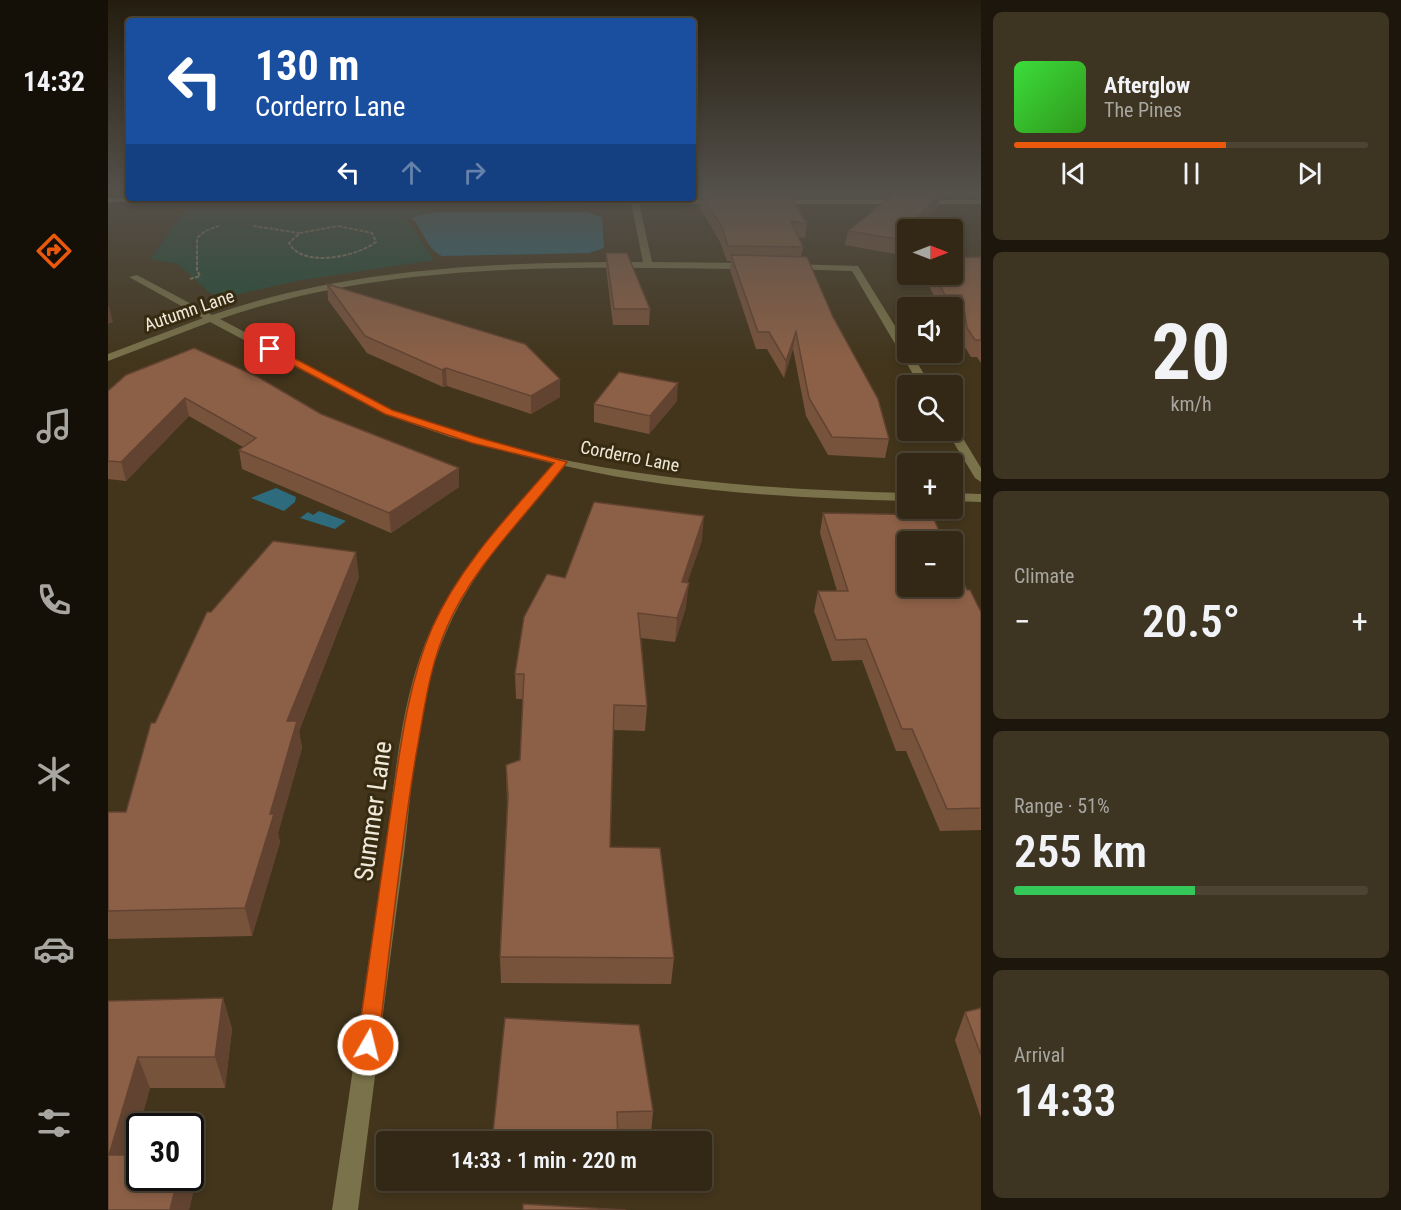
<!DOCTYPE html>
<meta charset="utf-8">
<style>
body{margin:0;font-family:"Roboto Condensed",sans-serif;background:#3d3422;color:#f1f3f6;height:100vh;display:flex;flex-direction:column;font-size:22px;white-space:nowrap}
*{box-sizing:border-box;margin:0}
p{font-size:20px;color:#a8a6a0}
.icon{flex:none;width:33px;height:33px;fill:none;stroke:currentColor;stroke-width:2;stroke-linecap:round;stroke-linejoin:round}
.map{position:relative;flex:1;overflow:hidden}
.details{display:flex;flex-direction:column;gap:12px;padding:12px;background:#1c160c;width:420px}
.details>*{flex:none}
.hud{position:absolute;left:18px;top:18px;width:570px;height:183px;border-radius:6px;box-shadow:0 3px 9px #0003,0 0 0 2px #4d4434;background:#1a4fa0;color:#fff;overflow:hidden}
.needle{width:39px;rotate:90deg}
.tools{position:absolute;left:789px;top:219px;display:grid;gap:12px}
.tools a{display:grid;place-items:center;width:66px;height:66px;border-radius:6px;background:#322815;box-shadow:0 3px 9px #0003,0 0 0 2px #4d4434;font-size:30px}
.speed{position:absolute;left:18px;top:1113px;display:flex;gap:12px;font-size:30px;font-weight:700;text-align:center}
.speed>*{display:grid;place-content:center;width:78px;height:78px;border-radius:50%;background:#322815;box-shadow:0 3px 9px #0003,0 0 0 2px #4d4434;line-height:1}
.speed .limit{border:3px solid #111;border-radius:9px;background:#fff;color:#111}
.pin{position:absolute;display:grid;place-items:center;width:51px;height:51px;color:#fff;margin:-26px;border-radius:12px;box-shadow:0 3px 9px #0006}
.me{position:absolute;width:66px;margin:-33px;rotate:8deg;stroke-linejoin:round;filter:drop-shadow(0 0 4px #0008)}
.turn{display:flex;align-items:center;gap:21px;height:126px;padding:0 30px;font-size:27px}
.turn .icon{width:78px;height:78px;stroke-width:2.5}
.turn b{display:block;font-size:42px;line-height:51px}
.lanes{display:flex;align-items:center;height:57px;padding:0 30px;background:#0003;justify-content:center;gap:30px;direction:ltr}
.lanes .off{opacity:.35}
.big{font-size:45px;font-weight:600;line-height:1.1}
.details .tile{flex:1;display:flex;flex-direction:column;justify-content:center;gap:9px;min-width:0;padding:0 21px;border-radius:9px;background:#3d3422}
.details .dial{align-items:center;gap:0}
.dial b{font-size:78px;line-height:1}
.song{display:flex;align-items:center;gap:18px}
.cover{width:72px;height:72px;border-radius:9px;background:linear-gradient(135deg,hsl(120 70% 55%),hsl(110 70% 35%))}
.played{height:6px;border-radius:3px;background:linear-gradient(90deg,#ea580c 60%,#4d4434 60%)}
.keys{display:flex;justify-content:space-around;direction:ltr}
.heat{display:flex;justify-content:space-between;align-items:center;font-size:33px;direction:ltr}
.charge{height:9px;border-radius:4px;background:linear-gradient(90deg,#34c759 51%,#4d4434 0)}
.trip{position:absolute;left:268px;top:1131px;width:336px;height:60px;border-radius:6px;background:#322815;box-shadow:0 3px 9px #0003,0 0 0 2px #4d4434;font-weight:600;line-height:60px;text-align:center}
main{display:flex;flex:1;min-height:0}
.tabs{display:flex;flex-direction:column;width:108px;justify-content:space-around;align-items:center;background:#141008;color:#a8a6a0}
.tabs .icon{width:42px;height:42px}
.tabs .on{color:#ea580c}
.tabs b{font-size:27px;color:#f1f3f6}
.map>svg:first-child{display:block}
.green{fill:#224c38}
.water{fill:#2e6c7d}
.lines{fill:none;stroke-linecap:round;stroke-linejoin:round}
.path{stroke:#8c826d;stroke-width:2;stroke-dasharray:4 1.5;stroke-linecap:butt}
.street{fill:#79724a;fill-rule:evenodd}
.secondary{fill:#9e9351;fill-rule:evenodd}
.wall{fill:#78533c}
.shaded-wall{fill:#624331}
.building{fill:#8c6046;stroke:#624331;stroke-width:1.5}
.route{fill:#ea580c;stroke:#983908;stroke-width:1.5}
.labels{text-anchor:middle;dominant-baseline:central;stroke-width:6;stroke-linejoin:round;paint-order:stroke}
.far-street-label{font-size:18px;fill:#f0e9da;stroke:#372b11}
.near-street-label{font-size:26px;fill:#f0e9da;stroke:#372b11}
</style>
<main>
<nav class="tabs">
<b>14:32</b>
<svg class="icon on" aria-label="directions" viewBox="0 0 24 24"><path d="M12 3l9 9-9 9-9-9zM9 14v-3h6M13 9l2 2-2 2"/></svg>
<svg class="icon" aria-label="music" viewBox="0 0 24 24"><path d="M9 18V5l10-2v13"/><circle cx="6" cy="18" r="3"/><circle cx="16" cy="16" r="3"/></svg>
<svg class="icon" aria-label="phone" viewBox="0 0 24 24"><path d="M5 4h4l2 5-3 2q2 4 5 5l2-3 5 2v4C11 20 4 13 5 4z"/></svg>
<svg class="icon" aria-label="climate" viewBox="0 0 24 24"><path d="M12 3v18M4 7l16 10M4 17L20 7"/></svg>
<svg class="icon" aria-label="car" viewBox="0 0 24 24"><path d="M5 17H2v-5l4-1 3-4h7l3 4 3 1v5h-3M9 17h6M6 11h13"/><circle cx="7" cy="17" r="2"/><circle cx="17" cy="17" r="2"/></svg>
<svg class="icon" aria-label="filters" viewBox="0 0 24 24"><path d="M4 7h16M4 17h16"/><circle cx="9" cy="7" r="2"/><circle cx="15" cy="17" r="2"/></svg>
</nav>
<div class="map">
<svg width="873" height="1210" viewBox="0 0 873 1210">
<rect width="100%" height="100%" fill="#42351c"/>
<path class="green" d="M78,209H327L299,219L326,260L188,281L127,295L103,294L70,264L42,259Z"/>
<path class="water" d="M326,212H479L494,217L496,248L481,253L334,256C317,248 316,229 303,218Z
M168,488L188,497L187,502L176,511L143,498Z
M211,511L238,521L227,529L192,518L200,512L205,515Z"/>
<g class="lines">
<path class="path" d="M145,226L191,233
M230,226L264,233L268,242C250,256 195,269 181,243L192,233Z
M82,279L92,276L89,270V238L97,231L111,226"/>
<path class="street" d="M522,198H530L544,262L641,263L646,266L641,269C464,267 282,260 112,319C144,336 176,353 208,370C233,384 258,399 285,410C447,474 626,489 800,493V501C685,498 569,492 457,466C414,516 367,567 340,628C308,698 305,778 296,854C280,973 265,1091 250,1210H224C242,1091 259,971 277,852C288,776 292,697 324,627C353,566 402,514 446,464L342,437L279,415L102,322L0,361V354L95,318L21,277L29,275L104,315C243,267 389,262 535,262Z
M683,264L750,266L800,347V352H803L823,386H812L744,271L680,269L678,267Z
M844,427H848L873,468V482L867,478L838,430H844Z
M844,493L873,494V502L844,501Z"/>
<path class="secondary" d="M0,198L612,200L616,202L612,204L0,202Z
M666,200H873V204H663L662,202Z"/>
</g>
<path class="wall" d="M585,192H680L699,224L697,238L690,237L695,247L693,257L781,439L777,458L720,455L698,416L685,349L676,378L659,349H648L622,270L623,261H619L612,242L591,206L592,197H586Z
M789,192H843L838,198H832L830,206L800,230V240L787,254L737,245L740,231Z
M859,192H873V198H864Z
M498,253L542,309L541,325H505L498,268Z
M873,258V363L869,357H863L855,344L850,311H844V308H832L815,274H844Z
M219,284L452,379V397L423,414L339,386L335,387L259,353L220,300Z
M18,375L213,414L351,487L283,533L134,469L131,450L135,447L81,416L18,481L0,479V391Z
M569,401L541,434L486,422V404Z
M715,513L859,590L873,612V830L832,831L798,751H788L754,660L724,661L706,611L710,591H729L712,533Z
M594,540L579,583L578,607L567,642L533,638L539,706L537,731L505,730L502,847L566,958L563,984L393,983L392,957L399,804L398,765L412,760L415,699H408L407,674L457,578Z
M251,577L191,731L194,748L170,833L172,842L144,936L0,939V812H18L47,723L103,612Z
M115,998L124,1029L117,1088H42L23,1155L82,1178V1171L87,1184L81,1210H0V1001Z
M873,1008V1118L847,1040L857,1012Z
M397,1018L545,1111L543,1133H510Z"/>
<path class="shaded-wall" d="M833,192L830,206L809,230H800V240L787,254L789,239Z
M0,306H1L5,322L0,324Z
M688,332L685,349L676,378L678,361Z
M338,368L339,386L335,387L334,370Z
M452,379V397L423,414V396Z
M570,383L569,401L541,434L542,416Z
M77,398L81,416L18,481L13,462Z
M351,468V487L283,533L281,513Z
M596,516L594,540L571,606L574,582Z
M248,552L251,577L191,731L194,748L170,833L172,842L144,936L137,908L162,814L179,721Z
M581,583L578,607L567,642L569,618Z
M115,998L124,1029L117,1088L107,1057Z
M30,1057L42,1088L14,1185L1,1155Z
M82,1171L87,1184L81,1210H62L70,1178H82Z"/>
<path class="building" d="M592,192H680L699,224L683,221L695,247L620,246L614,227Z
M789,192H833L789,239L740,231Z
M498,253H519L542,309H506Z
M623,255L699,257L725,317L770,399L781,439L724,437L701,398L688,332L678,361L661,332H650Z
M872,257L873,258V340H867L859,328L854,295H837L826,274H844V258Z
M219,284L417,344L452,379L423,396L338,368L334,370L257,336Z
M86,348L150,377L213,414L351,468L281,513L131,450L148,438L77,398L13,462L0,461V391L18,375Z
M511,372L570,383L542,416L486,404Z
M486,502L596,516L574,582L581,583L569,618L530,613L539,706L506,705L502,847L552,848L566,958L392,957L400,796L398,765L412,760L416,674H407L416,617L439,574L457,578Z
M715,513L824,515L836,542H800V586H844V559L859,590H862L873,612V808L839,809L804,729H794L758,639L728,640L710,591H740Z
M165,541L248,552L179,721H189L162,814H166L137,908L0,911V812H18L43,723H47L99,612H103Z
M115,998L107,1057H30L1,1155H32V1178H70L62,1210H0V1001Z
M873,1008V1055L857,1012Z
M397,1018L531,1025L545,1111L509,1112L510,1142H384Z
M415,1204L518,1210H415Z"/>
<linearGradient id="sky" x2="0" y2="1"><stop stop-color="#241d0f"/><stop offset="0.53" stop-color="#54514b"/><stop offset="1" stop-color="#54514b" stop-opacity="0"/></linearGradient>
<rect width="873" height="362" fill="url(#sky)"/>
<path class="route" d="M159,347H165L284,410L372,438L459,462C418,517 367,563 339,627C321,667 316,712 308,755C292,851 282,948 270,1045L267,1051L260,1054L253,1051L249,1045C260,971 271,897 281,823C291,759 298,688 324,628C352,565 402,514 446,463L364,443L277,414L159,351Z"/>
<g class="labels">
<g class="far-street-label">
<text transform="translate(81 310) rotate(-19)">Autumn Lane</text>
<text transform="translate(522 456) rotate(11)">Corderro Lane</text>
</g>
<g class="near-street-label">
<text transform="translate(265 811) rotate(-82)">Summer Lane</text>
</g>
</g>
</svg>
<div class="tools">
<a><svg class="needle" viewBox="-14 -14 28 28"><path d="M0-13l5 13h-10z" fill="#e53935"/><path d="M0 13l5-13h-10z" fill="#a8a6a0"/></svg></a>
<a><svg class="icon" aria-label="sound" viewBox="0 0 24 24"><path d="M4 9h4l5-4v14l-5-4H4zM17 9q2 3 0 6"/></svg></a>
<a><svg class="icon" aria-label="search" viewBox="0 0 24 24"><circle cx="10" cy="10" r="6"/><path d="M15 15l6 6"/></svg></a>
<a>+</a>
<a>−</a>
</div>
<div class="speed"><div class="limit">30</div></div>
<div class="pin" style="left:162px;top:349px;background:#d93025"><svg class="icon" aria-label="arrive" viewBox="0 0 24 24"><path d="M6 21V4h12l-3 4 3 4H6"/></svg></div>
<svg class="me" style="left:260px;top:1045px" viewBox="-20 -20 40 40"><circle r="17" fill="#ea580c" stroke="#fff" stroke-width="3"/><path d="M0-11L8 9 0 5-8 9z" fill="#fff"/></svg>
<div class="trip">14:33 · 1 min · 220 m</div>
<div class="hud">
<div class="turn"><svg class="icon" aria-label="left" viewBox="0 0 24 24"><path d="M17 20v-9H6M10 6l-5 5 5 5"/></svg><div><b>130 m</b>Corderro Lane</div></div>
<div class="lanes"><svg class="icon" aria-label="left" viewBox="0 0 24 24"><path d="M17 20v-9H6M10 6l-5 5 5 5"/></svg><svg class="icon off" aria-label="ahead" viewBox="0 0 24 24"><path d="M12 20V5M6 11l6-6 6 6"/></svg><svg class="icon off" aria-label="right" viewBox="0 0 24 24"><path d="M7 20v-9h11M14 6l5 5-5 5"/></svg></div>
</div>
</div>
<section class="details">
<div class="tile">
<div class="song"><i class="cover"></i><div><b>Afterglow</b><p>The Pines</p></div></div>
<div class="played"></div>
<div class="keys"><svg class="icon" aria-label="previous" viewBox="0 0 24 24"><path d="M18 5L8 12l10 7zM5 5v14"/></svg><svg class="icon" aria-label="pause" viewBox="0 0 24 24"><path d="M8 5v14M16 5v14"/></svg><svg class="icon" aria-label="next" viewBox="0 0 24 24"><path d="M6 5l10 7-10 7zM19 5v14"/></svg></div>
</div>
<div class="tile dial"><b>20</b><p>km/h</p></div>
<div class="tile"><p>Climate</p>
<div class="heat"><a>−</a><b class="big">20.5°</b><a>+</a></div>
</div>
<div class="tile"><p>Range · 51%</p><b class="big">255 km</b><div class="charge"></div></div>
<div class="tile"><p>Arrival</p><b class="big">14:33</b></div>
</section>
</main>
